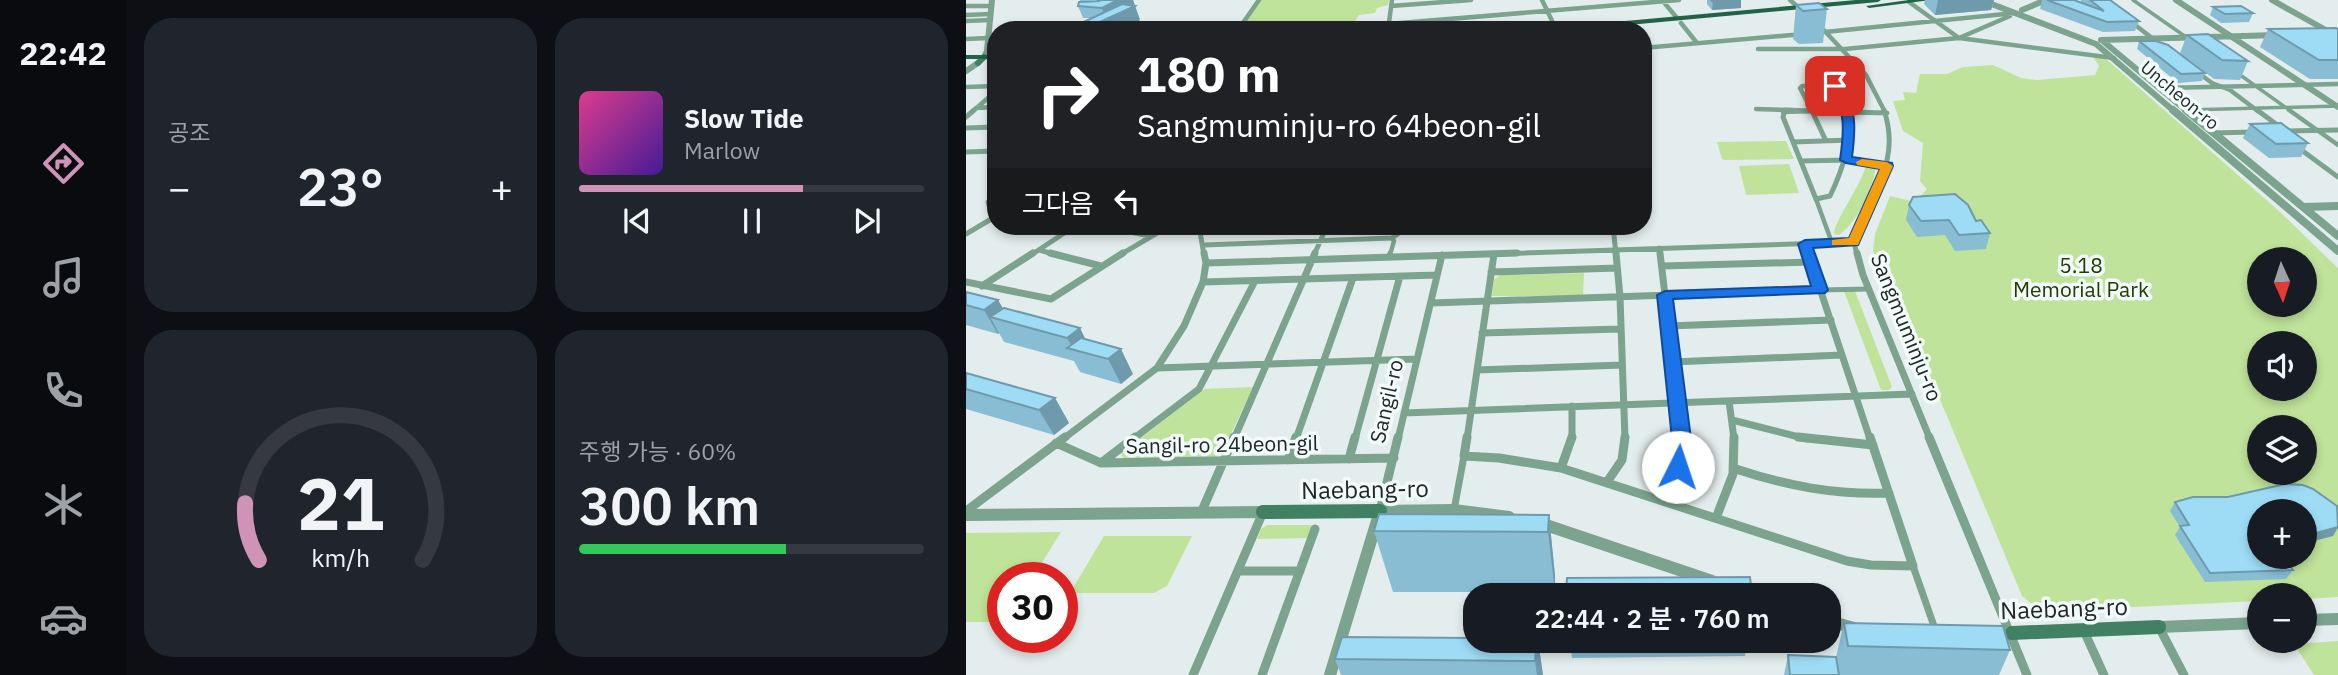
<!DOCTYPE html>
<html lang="ko">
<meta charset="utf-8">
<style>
body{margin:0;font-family:"IBM Plex Sans","Noto Sans KR",sans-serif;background:#20242c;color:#f1f3f6;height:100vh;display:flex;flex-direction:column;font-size:26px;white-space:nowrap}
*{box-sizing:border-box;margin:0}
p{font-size:23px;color:#9ea1a6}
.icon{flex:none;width:38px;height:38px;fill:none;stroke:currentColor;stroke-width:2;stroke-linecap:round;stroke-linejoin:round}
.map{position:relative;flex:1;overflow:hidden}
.details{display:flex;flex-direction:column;gap:18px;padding:18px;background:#0d0f14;width:840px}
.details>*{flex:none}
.hud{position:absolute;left:21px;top:21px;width:665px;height:214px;border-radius:28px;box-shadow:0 4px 10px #0003;background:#202124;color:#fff;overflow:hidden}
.needle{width:46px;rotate:177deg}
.fabs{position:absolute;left:1281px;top:247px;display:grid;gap:14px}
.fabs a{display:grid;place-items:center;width:70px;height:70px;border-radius:50%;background:#171b24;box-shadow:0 4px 10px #0003;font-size:35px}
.speed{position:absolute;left:21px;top:562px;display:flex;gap:14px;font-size:35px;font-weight:700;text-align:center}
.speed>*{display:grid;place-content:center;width:91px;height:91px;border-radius:50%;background:#171b24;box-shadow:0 4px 10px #0003;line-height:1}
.speed .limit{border:10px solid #d22;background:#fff;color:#111}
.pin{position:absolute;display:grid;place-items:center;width:60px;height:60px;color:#fff;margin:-30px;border-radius:14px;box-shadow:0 4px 10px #0006}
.me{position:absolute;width:77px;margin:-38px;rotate:4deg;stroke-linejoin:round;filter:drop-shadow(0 0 5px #0008)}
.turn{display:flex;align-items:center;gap:24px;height:147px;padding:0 35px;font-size:32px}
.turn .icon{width:91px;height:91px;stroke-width:2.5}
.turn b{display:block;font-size:49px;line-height:60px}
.then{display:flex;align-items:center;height:66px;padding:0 35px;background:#0003;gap:14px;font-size:26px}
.big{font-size:52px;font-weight:600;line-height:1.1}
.details .tile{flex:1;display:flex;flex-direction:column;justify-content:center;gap:10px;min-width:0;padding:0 24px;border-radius:28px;background:#20242c}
.details .dial{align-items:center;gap:0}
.dial svg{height:182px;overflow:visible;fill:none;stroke:#363941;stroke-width:7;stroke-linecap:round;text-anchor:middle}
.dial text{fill:#f1f3f6;stroke:none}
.song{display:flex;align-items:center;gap:21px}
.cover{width:84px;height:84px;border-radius:10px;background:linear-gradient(135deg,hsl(330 70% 55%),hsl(260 70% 35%))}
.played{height:7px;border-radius:4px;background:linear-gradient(90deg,#ce93b7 65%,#363941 65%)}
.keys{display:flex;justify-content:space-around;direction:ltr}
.heat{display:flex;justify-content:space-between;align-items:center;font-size:38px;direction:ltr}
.charge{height:10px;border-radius:5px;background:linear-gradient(90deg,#34c759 60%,#363941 0)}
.details .tiles{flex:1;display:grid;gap:18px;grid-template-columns:repeat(2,1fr)}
.trip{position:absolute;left:497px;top:583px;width:378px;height:70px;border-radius:28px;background:#171b24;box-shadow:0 4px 10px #0003;font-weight:600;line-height:70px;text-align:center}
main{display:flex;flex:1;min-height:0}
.menu{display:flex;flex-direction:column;width:126px;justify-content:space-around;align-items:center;background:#090b0e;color:#9ea1a6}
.menu .icon{width:49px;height:49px}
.menu .on{color:#ce93b7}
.menu b{font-size:32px;color:#f1f3f6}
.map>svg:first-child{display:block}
.green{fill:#bfe39a;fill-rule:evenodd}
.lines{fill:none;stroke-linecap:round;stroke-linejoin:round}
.pedestrian-far3{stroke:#7ba38e;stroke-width:3.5}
.pedestrian-far2{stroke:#7ba38e;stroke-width:4.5}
.pedestrian-far1{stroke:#7ba38e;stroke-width:5}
.pedestrian{stroke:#7ba38e;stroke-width:7}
.minor-far3{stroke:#7ba38e;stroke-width:4.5}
.minor-far2{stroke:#7ba38e;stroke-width:5}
.minor-far1{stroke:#7ba38e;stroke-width:7}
.minor{stroke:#7ba38e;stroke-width:9}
.tertiary-far2{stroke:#7ba38e;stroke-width:6}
.tertiary-far1{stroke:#7ba38e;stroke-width:8}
.tertiary{stroke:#7ba38e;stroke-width:12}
.secondary-far1{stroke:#418062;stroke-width:6}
.secondary{stroke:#418062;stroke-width:14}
.primary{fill:#226347;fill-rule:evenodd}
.wall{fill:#88bdd4}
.shaded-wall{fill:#6f9aac}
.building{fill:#9edcf6;stroke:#6f9aac;stroke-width:2}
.route{fill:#1a73e8;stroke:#114b97;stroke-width:2}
.slow{fill:#f59e0b}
.labels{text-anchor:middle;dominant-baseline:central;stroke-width:7;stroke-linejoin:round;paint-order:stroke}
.far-street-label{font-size:18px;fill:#222626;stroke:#f1fbfa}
.park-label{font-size:21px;fill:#253c00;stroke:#f1fbfa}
.street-label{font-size:21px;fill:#222626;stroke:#f1fbfa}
.near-street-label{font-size:24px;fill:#222626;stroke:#f1fbfa}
</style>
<main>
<nav class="menu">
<b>22:42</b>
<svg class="icon on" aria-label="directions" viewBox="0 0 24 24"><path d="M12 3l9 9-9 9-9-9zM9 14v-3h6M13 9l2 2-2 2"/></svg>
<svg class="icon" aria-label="music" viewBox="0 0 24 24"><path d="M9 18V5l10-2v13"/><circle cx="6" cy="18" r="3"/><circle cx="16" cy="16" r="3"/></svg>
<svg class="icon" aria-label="phone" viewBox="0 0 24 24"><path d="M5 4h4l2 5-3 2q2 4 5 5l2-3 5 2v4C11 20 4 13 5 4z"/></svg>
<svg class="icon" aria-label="climate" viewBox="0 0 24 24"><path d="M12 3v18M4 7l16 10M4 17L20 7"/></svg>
<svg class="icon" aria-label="car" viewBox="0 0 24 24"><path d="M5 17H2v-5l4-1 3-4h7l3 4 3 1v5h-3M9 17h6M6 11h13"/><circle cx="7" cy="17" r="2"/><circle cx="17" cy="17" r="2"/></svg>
</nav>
<section class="details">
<div class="tiles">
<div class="tile"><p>공조</p>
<div class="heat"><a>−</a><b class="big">23°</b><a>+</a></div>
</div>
<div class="tile">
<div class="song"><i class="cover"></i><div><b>Slow Tide</b><p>Marlow</p></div></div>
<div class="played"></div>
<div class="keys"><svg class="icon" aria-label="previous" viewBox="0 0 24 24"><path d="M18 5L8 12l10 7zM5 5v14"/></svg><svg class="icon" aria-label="pause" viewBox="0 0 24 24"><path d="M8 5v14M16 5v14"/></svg><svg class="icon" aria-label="next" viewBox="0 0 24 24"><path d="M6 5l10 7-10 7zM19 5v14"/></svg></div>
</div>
<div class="tile dial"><svg viewBox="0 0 100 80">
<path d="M14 69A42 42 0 1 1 86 69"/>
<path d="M14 69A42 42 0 0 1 8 44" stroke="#ce93b7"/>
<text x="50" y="56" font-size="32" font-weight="700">21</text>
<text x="50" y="72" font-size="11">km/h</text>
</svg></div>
<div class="tile"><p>주행 가능 · 60%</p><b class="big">300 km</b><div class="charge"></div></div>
</div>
</section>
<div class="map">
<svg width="1372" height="675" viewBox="0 0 1372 675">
<rect width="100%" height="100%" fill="#e4eded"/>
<path class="green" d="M295,0H423L422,5L411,8L409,13L393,15L383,30L331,29L321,22L278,23Z
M1127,57L1139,58L1314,212L1372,268V597L1339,599V595H1293V601L1085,611L1067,605L1056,596L953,349L919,282L907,251L909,234L924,196L949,202L961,189L954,181L957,143L937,131L927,101L939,100L937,92L950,93L954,74H981L997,67L1027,65L1055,78L1071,80L1129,75L1133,66ZM1293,259H1339V304H1293ZM1293,343H1339V388H1293ZM1293,427H1339V472H1293ZM1293,511H1339V556H1293Z
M820,141L828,159L759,160L756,159L751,142Z
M823,164L833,193L780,195L773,166Z
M900,165L910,166C907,188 892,222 873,235L868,234C868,221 895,186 900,165Z
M618,273L617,296H526L528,279L535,275Z
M878,291H889L926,387L923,390H915Z
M287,387L256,453L248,458L158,460L155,453L239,389Z
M301,525H347L342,538L291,539L295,529Z
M95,532L67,577L37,578V622H0V533Z
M138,536H226L201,586L188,593H104Z
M1372,641V675H1348L1328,644Z"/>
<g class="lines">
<path class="pedestrian-far3" d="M1167,0L1220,37
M1270,72L1326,112
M1221,110L1372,106"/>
<path class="pedestrian-far2" d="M1323,110L1372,145
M850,199L866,243
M424,255L428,241L426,238"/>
<path class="pedestrian-far1" d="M423,257L424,253
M854,290L903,289"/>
<path class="pedestrian" d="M488,510L498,456
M947,566L969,629"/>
<path class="minor-far3" d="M576,0L590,29
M696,0L711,18
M824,0L832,7
M943,2L993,38L1148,58
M0,6H26
M425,6L505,0
M0,15L25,14
M0,21L24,20
M1164,21L1186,38
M715,23L731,43
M422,24L713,0
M854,26L900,75L919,112
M272,30L293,0
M422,30L426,0
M859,32L1049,13
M0,39L22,38
M677,48L837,34
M792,49H879L993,38L1044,16
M1231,72L1246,83L1264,90L1293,112
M0,87L30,86
M1196,88L1372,84
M10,108L30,107
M790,109L819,110
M846,111L880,112
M846,111L834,88L836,86L872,87L881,112
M6,112L30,91
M817,112L846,111"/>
<path class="minor-far2" d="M819,110L817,117L850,199L864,196C877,169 886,142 881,112
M820,110L846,111
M1291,110L1314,127
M846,111L881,112
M846,111L860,141
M881,112L921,113
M0,117L8,110
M0,128L30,127
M1317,131L1372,130
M1247,133L1287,132
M827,142L884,140
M1330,146L1372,177
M0,152L30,151
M835,161L880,160L921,166
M135,226L184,236
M233,226L238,255
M647,226L650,255
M0,234L27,218L22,202L30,192
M839,244L843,255
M238,245L426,238L443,226
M693,248L694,255
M73,250L91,255
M65,255L109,226
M154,255L203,226
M348,255L361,226
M497,255L888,242
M891,255L888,242L890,234C907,189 935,161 918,110"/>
<path class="minor-far1" d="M84,253L135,266
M650,253L654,297L659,439
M694,253L716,439
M842,253L904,439
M891,253L897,275L964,439
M240,263L551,253
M696,266L845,262
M525,272L651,268
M0,282L85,299L157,253
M237,282L471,275
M16,286L67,253
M465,303L854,290
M702,326L865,320
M516,333L654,329
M706,362L876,355
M191,368L451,359
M511,370L656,365
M763,401L768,439
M438,413L946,394
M766,420L841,439
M97,439L191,368L218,326L237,282L240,263L238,253
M167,439L233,389L289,281
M268,439L349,253
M330,439L387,278
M389,439L434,276
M432,439L476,255
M501,439L528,254
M606,439V406"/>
<path class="minor" d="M501,437L498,456L533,458L595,468L881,561L905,565L947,566L904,437
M832,437L907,445
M963,437L1061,675
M90,443L135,463L428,458
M383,459L389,437
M322,460L330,437
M135,463L169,437
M595,468L606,437
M770,469C821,486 869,495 923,493
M641,482L656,460L659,437
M698,501L713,467L716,437
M0,511L99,437
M414,511L432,437
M235,513L268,437
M750,518L767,474L768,437
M273,571H334
M1193,627L1218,675
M1118,631L1138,675
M227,675L297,512
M296,675L349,529"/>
<path class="tertiary-far2" d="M1015,0L1130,44L1209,112
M1210,0L1372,107
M1306,0L1372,37
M1056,10L1080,0
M1135,40L1312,35
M1138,42L1222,112
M18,57L21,51L26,0
M0,71L12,63"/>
<path class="tertiary-far1" d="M1207,110L1372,251
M1220,110L1372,236
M1338,207L1372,206"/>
<path class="tertiary" d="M0,515L297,512
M571,522L746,581
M1339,620L1372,619
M863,621L888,628
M1193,627L1293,623
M364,675L414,511L488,510L543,517"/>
<path class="secondary-far1" d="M12,63L18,57"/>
<path class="secondary" d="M297,512L414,511
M1046,633L1193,627"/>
<path class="primary" d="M890,0H915L912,2L608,30H579L582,28Z
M943,0H965L903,8L900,6Z
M0,55H30V59H0Z"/>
</g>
<path class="wall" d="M114,0H167L174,20L162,26L105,28L125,18H117L112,6L114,2Z
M741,0H775V8L746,10L741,4Z
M959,0H1028L1025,10L969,15L958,4Z
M1076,0H1108L1115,2V0H1144L1173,21L1169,31L1137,32L1074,9Z
M830,5L861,9L857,43L833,44L827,39Z
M1247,7L1287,13L1283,22L1255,23L1244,15Z
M1302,29H1372V79H1344L1294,47Z
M1221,35L1282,61L1274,80L1248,79L1214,53Z
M1173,41L1239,73L1236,81L1212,83L1171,49Z
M1284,124L1342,143L1335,157L1303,158L1277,138Z
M943,205L1010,221L1024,233L1020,249L989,251L979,235L951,237L940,220Z
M0,292L37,309L114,328L119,339L167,374L155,384L114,372L108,361L38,342L33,333L32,334L0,325Z
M0,373L89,398L103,423L88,435L0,409Z
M1319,484L1337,485L1347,489L1371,506L1372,528L1367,536L1339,543V511H1293V556H1321L1319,560L1327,570L1320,579L1239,582L1209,535L1214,527L1204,511L1209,502L1227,497H1262Z
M583,515L589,576V592H427L408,531Z
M878,623L1044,650L1033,675H818L822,655L870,657Z
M572,640L577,675H375L369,659Z
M604,640H781L779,656L606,658Z"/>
<path class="shaded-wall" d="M152,0H167L174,20L155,30L123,27L140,20L136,8Z
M766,0H775V8L746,10L747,2Z
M972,0H1028L1025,10L969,15Z
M32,300L46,323L24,317L33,333L32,334L18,310Z
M114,328L126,353L107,349L101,338Z
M155,349L167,374L155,384L142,359Z
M89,398L103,423L88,435L73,410Z
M583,515L589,576V592L582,532Z
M1372,527L1367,536L1339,543V536Z
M572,640L577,675H571L569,661Z"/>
<path class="building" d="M131,0H152L136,8L112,6L113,2L134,1Z
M745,0H766L747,2Z
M1081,0H1108L1138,11L1124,0H1144L1173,21L1141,22Z
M853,3L861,9L837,11L830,5Z
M156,4L169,6L123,27L217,25L212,30H84L86,29L105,28Z
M1275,6L1287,13L1259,14L1247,7Z
M1370,28L1372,29V60H1353L1302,29Z
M1242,34L1282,61L1256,60L1221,35Z
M1173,41H1190L1202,45L1239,73L1215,74Z
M1315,123L1342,143L1310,144L1284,124Z
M989,194L1002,205L1010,221L1015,220L1024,233L993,235L983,220L955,221L943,205L947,197Z
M0,292L32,300L18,310L0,305Z
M38,308L114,328L101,338L24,317Z
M115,338L155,349L142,359L101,348Z
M0,373L89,398L73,410L0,389Z
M1319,484L1337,485L1347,489L1371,506L1372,527L1339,536V511H1293V556H1317L1327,570L1244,573L1214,526L1223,525L1209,502L1227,497H1262Z
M413,514L583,515L582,532L408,531Z
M784,577L786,595H600L601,578Z
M878,623L1037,626L1044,650L882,646Z
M376,637L509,638V640H571L569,661L369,659Z
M822,655L870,657L873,675H824Z"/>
<path class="route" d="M865,83H873C891,109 890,127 886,157L926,163L927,166L892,245L847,248L862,290L859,293L707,299L725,439L719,472H706L703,467L706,439L691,295L699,291L845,286L832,244L839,240L883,238L914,169L880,163L874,160C878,132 880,109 864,86Z"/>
<path class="slow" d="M896,159L921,162L927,166L892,245H866V240L883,238L914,169L891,165L890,162Z"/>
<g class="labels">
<g class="far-street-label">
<text transform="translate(1214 95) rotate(40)">Uncheon-ro</text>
</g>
<g class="park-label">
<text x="1115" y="265">5.18<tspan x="1115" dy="24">Memorial Park</tspan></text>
</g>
<g class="street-label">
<text transform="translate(941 327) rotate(68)">Sangmuminju-ro</text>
<text transform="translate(420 401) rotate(-77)">Sangil-ro</text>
<text transform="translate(256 444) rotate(-1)">Sangil-ro 24beon-gil</text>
</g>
<g class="near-street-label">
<text transform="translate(399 489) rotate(-1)">Naebang-ro</text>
<text transform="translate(1098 608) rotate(-2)">Naebang-ro</text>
</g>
</g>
</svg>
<div class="fabs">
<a><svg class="needle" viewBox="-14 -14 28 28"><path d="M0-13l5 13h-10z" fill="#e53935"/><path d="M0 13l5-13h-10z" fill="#9ea1a6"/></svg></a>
<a><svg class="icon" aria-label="sound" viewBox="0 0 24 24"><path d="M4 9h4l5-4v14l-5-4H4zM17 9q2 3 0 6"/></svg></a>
<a><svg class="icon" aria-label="layers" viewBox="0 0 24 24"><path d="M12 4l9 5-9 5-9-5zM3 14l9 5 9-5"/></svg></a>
<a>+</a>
<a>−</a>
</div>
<div class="speed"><div class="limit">30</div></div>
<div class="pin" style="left:869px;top:86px;background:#d93025"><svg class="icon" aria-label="arrive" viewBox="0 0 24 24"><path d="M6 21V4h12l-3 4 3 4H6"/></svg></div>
<svg class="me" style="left:712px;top:467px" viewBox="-20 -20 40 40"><circle r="19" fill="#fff"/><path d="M0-13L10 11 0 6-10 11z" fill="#1a73e8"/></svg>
<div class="trip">22:44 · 2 분 · 760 m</div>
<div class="hud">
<div class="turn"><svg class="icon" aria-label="right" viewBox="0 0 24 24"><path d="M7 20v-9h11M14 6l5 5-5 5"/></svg><div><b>180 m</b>Sangmuminju-ro 64beon-gil</div></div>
<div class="then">그다음<svg class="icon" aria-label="left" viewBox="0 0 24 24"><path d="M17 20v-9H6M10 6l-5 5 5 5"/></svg></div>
</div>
</div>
</main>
